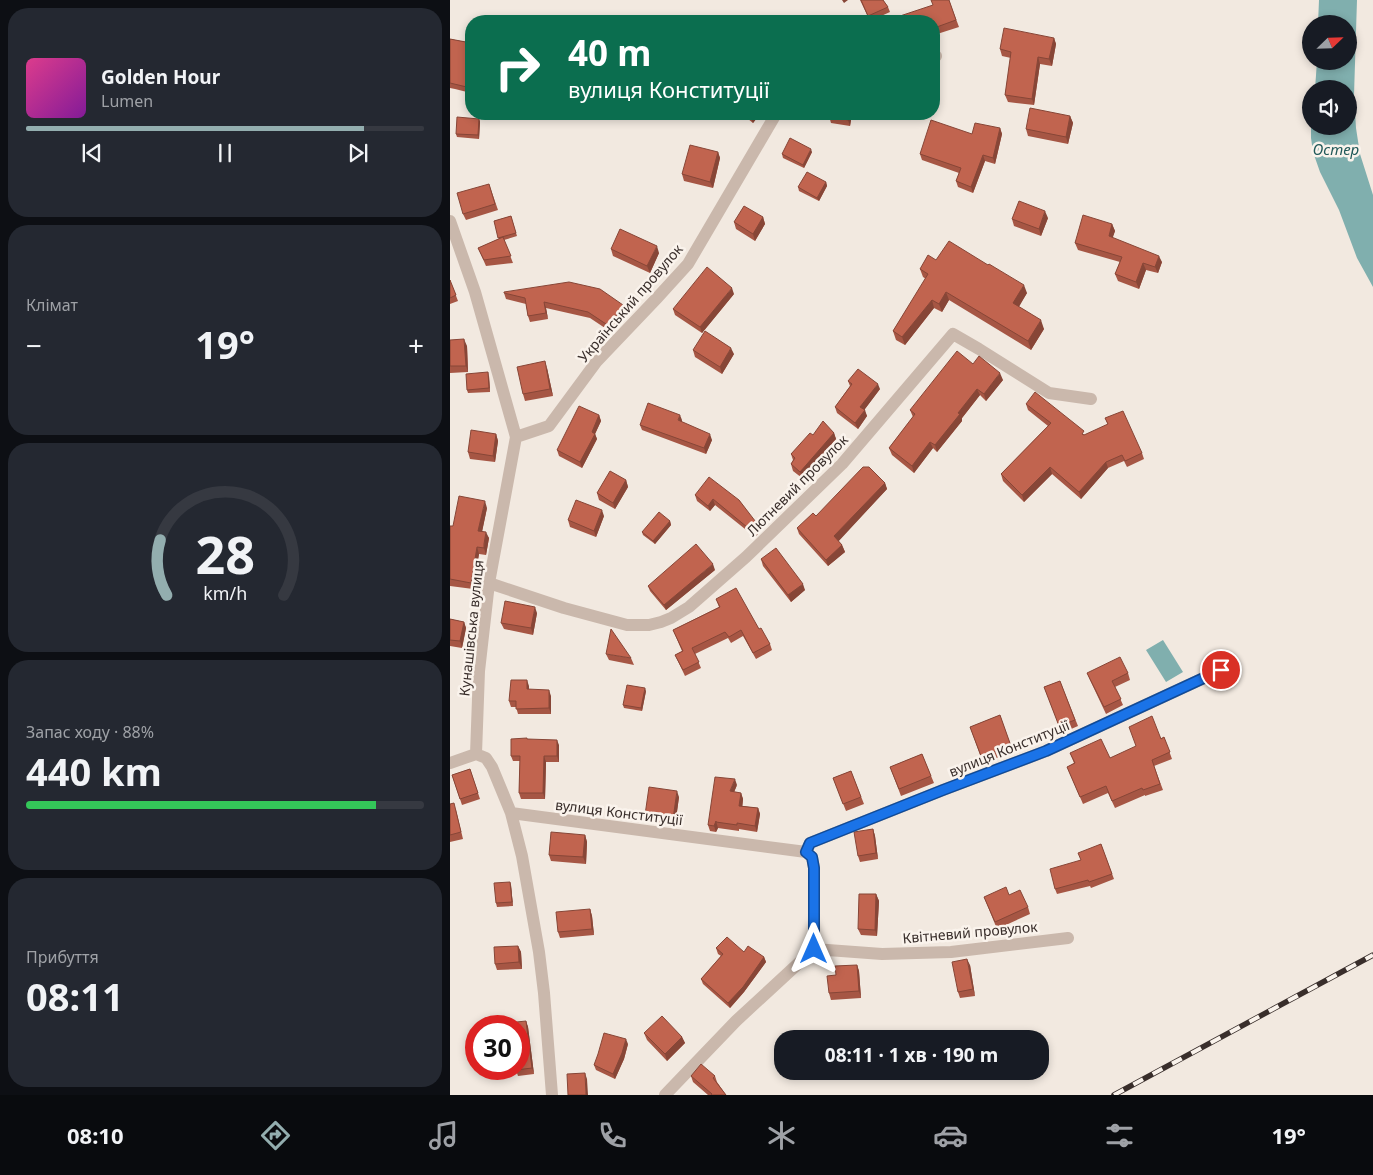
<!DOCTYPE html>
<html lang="uk">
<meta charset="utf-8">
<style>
body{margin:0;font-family:"Noto Sans",sans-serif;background:#242831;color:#f1f3f6;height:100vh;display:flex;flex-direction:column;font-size:19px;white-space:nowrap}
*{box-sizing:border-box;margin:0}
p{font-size:16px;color:#9ea1a6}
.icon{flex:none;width:28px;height:28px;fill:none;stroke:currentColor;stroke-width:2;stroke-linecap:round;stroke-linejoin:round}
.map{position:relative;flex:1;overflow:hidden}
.sheet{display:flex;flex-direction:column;gap:8px;padding:8px;background:#0d0f14;width:450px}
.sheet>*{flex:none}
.banner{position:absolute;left:15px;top:15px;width:475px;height:105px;border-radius:20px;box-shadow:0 2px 8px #0003;background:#0b6e4f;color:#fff;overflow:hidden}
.needle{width:32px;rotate:67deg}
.controls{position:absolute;left:852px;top:15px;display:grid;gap:10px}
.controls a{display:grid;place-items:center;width:55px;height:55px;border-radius:50%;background:#171b24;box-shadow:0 2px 8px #0003;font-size:25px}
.speed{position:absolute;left:15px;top:1015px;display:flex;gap:10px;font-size:25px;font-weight:700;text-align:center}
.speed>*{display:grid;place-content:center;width:65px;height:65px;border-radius:50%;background:#171b24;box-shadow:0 2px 8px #0003;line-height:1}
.speed .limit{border:8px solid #d22;background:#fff;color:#111}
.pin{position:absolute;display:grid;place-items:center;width:42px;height:42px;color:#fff;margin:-21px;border:2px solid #fff;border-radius:50%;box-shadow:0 1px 5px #0007}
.me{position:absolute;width:55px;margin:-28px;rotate:0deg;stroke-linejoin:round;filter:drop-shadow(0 0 4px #0008)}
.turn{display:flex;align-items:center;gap:18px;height:105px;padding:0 20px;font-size:22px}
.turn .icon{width:65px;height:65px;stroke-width:2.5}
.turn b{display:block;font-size:35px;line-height:42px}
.big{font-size:38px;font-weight:700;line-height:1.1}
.sheet .widget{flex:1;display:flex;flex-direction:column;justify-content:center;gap:8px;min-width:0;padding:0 18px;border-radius:20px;background:#242831}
.sheet .dial{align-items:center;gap:0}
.dial svg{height:130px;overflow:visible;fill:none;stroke:#363941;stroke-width:7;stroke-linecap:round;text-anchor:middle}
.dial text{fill:#f1f3f6;stroke:none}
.song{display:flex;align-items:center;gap:15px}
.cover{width:60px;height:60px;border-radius:8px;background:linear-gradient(135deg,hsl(330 70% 55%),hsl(290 70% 35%))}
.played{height:5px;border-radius:2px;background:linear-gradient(90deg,#93aeaf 85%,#363941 85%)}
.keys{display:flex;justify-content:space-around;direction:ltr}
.heat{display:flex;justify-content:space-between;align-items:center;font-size:28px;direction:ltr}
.charge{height:8px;border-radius:4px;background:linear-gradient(90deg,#34c759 88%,#363941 0)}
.trip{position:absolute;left:324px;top:1030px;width:275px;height:50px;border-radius:20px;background:#171b24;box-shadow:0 2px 8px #0003;font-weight:700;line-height:50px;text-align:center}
.dock{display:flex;height:80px;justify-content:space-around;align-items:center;background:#090b0e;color:#9ea1a6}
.dock .icon{width:35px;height:35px}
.dock .current{color:#93aeaf}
.dock b{font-size:22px;color:#f1f3f6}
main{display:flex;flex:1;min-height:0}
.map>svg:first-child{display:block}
.water{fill:#80afae}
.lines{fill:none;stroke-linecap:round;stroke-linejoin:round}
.minor{stroke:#cab8ac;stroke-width:12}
.rail-casing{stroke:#392e2b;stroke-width:5.5}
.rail{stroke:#faf3ec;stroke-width:4;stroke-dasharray:11;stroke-linecap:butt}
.wall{fill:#a65644}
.shaded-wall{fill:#874637}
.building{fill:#c1644f;stroke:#874637}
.route-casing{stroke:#114b97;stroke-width:12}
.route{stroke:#1a73e8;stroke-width:9}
.labels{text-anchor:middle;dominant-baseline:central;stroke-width:5;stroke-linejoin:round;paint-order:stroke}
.street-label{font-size:14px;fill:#392e2b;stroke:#faf3ec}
.water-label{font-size:15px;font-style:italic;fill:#215959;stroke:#faf3ec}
</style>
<main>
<section class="sheet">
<div class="widget">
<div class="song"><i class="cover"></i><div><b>Golden Hour</b><p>Lumen</p></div></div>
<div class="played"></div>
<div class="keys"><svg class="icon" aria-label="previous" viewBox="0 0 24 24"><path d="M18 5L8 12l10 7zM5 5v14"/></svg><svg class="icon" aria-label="pause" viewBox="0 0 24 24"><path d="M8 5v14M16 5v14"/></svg><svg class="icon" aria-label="next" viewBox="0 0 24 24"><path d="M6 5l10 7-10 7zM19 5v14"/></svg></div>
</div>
<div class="widget"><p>Клімат</p>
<div class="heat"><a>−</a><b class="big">19°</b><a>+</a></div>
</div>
<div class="widget dial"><svg viewBox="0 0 100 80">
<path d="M14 69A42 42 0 1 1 86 69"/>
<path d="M14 69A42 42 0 0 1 10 35" stroke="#93aeaf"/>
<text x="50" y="56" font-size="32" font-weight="700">28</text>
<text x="50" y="72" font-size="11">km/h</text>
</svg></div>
<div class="widget"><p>Запас ходу · 88%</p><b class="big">440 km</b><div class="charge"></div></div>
<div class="widget"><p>Прибуття</p><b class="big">08:11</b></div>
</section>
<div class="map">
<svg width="923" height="1095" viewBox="0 0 923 1095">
<rect width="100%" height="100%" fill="#f2e9e0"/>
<path class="water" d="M869,0H907L904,95L906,128L910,154L923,195V287L907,258L889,210L870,172L863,152L861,138V112V126H899V89H865L867,61H899V24H868Z
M713,640L733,672L716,682L696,650Z"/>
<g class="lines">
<path class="minor" d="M484,57L486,56
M0,221L25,292L66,437L39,583L29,671L26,754L36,758L42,767L61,813L72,856L89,952L94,993L102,1095
M66,437L99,426L147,361L207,298L238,264L326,114
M39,583L114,608L177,625H199L211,622L221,618L239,607L296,557L392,464L503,334L529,349L599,393L641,399
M0,763L26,754
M61,813L356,852L360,843L493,790L596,751L771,670
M356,852L362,857L364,868V949
M215,1095L286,1021L364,949L432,954L501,952L618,938"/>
<defs>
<path id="rail" d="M664,1095L923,955"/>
</defs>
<use href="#rail" class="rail-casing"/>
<use href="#rail" class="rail"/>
</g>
<path class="wall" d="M410,0H433L438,7L440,12L420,21Z
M499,0L509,27L484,35V21Z
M604,38L606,44L602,66L590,64L584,105L558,102L555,95L561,58L552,56L550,49Z
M0,39L21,43V93L5,89L0,88Z
M292,114H310L303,123Z
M379,114H402L400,126L381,123L379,116Z
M620,116L623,123L618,144L578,136L576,129Z
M29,119L30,122L29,139L7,137L6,134Z
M550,128L552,134L545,164L535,161L523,193L508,187L506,181L509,173L472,160L470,154L522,134Z
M268,152L270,158L263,188L234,181L232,174Z
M362,152L354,168L333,158L332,154Z
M376,182L377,186L369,201L349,191L348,187Z
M39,184L48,210L16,220L13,214Z
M61,216L67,236L54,240L63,263L36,266L28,248L49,239L44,221Z
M313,217L315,224L305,241L286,229L284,222Z
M598,218L591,236L564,226L562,219Z
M662,224L665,231L662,238L712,262L708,273L696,270L689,289L668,281L665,274L670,262L628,250L625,243Z
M161,249L209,253L200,273L163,256Z
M486,260L577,293L568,307L594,329L581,350L499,300L492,312L484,308L455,345L446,340L443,331L476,279L473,277L470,269Z
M0,280L8,301L0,304Z
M54,293L175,311L161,332L140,318L96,308L98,319L80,322L78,316L76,304L56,299Z
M284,294L252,333L225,315L223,309Z
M0,340L17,346L18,372L0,373Z
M243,350L284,354L272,374L245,357Z
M523,364L553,380L536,401L530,395L512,418V421L487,452L483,448L464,473L442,455L439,448L463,417L460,410Z
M97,368L103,396L75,401L73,394Z
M39,376L40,392L18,393L17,390Z
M398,381L430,389L414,410L417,416L408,429L387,413L385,407L400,386Z
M576,404L635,435L658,425L655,418L692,453L694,459L677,467L674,461L658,468L631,499L602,474L574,502L553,481L551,474L598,426L578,410Z
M149,415L151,421L145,434L147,439L132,468L109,456L107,450Z
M232,420V422L262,440L256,454L192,430L190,425Z
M384,433L386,439L352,478L343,471L341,464L343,460L341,454L363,435Z
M46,434L48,441L45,462L20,459L18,452Z
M176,480L178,487L165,509L149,500L147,493Z
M435,483L437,489L388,541L392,545L395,552L378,566L349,534L347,528L366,516Z
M245,495L289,500L311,531L305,537L265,505L260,511L247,501Z
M37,508L32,531L39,538L36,555L29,554L23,589L0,586V526H3Z
M154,516L146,537L120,527L118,520Z
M220,521L221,525L205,544L193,535L192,532Z
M311,559L355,590L341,602L313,566Z
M265,570L216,610L200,591L198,586Z
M266,599L309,629L320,644L322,650L306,659L293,636L281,643L278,638L245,654L251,668L235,676L225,655L232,651L223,630L269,607Z
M87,613L83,635L54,629L51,623Z
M0,619L14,622L16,628L12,648L0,646Z
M156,654L181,658L184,665L159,660Z
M637,673H678L680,680L665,687L673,705L656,714L640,680Z
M610,681L628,726L612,733L594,687Z
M79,686V689L101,696V714H68L66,707H61L59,701Z
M196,691L192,711L174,708L173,705Z
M550,715L563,752L533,763L520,727Z
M714,737L722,759L704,766L713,790L695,796V795L665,808L658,793L633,804L617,767L624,763L620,753L660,758Z
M78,739L109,745V762H96L95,799H71L69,793L70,761H63L61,756Z
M472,754L484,783L451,796L440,767Z
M20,769L30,799L12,805L2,775Z
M401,771L414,804L396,811L383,778Z
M287,785L284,792L291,793L293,799L292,806L308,808L310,814L307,832L289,829V831L268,828L266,832L260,831L258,825Z
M229,797L225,826L198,822L195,815Z
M0,804L6,810L13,839L0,842Z
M423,829L425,836L428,859L410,862L408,856Z
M135,835L137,842L136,864L101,861L99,855Z
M651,844L664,879L641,888L640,886L607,894L605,889L631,860Z
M60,882L61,885L63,906L47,907L46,903Z
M426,894L429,901L427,936L411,935L408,929Z
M534,897L578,907L580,914L547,929Z
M140,909L142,916L144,935L110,938L108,932Z
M68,946L71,952L72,969L47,970L45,964Z
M266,948L294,952L314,957L316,962L294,992L280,1008L253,984L251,979L271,956L268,954Z
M407,965L409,971L411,998L381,1000L379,993L386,975Z
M520,965L525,996L510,998L508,992Z
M76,1021L78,1027L84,1074L68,1076L66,1070Z
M194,1033L232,1037L235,1043L217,1061L197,1040Z
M178,1044L174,1059L165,1079L146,1070L144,1065Z
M241,1076H265L267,1082L276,1095H258L243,1082Z"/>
<path class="shaded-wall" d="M392,0H398L394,3Z
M604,38L606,44L602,66L599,59Z
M588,57L590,64L584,105L582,99Z
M302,114H310L303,123L300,116Z
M399,114H402L400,126L398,120Z
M620,116L623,123L618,144L616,137Z
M29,119L30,122L29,139L28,135Z
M550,128L552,134L545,164L543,158Z
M361,149L362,152L354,168L353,165Z
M268,152L270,158L263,188L260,182Z
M533,155L535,161L523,193L521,187Z
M376,182L377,186L369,201L367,198Z
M595,211L598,218L591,236L589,229Z
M313,217L315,224L305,241L303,234Z
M662,224L665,231L661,243L659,236Z
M207,246L209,253L200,273L197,266Z
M709,256L712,262L708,273L705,267Z
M693,263L696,270L689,289L686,282Z
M574,285L577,293L566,312L563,303Z
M282,288L284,294L252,333L250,327Z
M496,292L499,300L492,312L489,304Z
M482,300L484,308L455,345L452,337Z
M94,302L96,308L98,319L96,313Z
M173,305L175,311L161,332L159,326Z
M591,320L594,329L581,350L578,341Z
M14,339L17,346L18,372L16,366Z
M281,348L284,354L272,374L270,367Z
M95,361L97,368L103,396L100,389Z
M38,372L39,376L40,392L39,388Z
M550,373L553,380L536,401L534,394Z
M428,384L430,389L412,413L410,407Z
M527,389L530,395L512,418V421L487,452L485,445L508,413Z
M415,410L417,416L408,429L405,423Z
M149,415L151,421L145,434L147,439L132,468L130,462L142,432Z
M230,415L232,420L230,426L228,420Z
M384,433L386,439L352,478L350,472Z
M46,434L48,441L45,462L43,456Z
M260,434L262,440L256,454L254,448Z
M480,442L483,448L464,473L462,466Z
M656,462L658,468L631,499L629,492Z
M600,467L602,474L574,502L572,495Z
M176,480L178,487L165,509L163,503Z
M435,483L437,489L387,543L384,536Z
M263,499L265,505L260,511L258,506Z
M35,501L37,508L31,537L28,531Z
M152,510L154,516L146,537L144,531Z
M220,521L221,525L205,544L203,541Z
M309,526L311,531L305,537L303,532Z
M36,532L39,538L36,555L34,548Z
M392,545L395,552L378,566L376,560Z
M27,547L29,554L23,589L21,583Z
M263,564L265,570L216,610L214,605Z
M353,584L355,590L341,602L338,595Z
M85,607L87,613L83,635L81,628Z
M14,622L16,628L12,648L10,641Z
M77,680L79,686V695L77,689Z
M195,688L196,691L192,711L191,708Z
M99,690L101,696V714L99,708Z
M107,740L109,745V762L107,756Z
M94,756L96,762L95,799L93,793Z
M285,779L287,785L282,797L280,791Z
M227,791L229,797L225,826L223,819Z
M291,793L293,799L292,812L289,806Z
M308,808L310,814L307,832L305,826Z
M266,821L268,828L266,832L264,826Z
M423,829L425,836L428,859L426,853Z
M135,835L137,842L136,864L133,857Z
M60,882L61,885L63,906L62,902Z
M426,894L429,901L427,936L425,930Z
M140,909L142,916L144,935L142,929Z
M68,946L71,952L72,969L69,962Z
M314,957L316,962L294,992L280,1008L278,1003Z
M517,959L520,965L525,996L523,989Z
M407,965L409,971L411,998L409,991Z
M76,1021L78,1027L84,1074L82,1068Z
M232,1037L235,1043L217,1061L215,1054Z
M176,1039L178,1044L174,1059L165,1079L163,1074Z
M135,1073L137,1079L138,1095H136Z"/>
<path class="building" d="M411,0H433L438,7L418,16Z
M481,0H499L506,20L484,28V21H435L483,5Z
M323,16L328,21H318Z
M554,28L604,38L599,59L588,57L582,99L555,95L561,52L550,49Z
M0,39L21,43V88L0,83Z
M580,108L620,116L616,137L576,129Z
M379,114H399L398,120L379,116Z
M7,117L29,119L28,135L6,134Z
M481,120L522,134L525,123L550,128L543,158L533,155L521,187L506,181L511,168L470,154Z
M340,138L361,149L353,165L332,154Z
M240,145L268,152L260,182L232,174Z
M357,172L376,182L367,198L348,187Z
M39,184L45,204L13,214L7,193Z
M569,201L595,211L589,229L562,219Z
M294,206L313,217L303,234L284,222Z
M633,215L662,224L659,236L709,256L705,267L693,263L686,282L665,274L672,257L625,243Z
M61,216L66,233L48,238L44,221Z
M170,229L207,246L197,266L161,249Z
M53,237L61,256L34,260L28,248Z
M499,241L538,265L539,264L574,285L563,303L591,320L578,341L496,292L489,304L482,300L452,337L443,331L478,274L470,269L478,255L486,260Z
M257,267L282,288L250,327L223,309Z
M0,280L6,295L0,298Z
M119,282L150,289L173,305L159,326L138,312L94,302L96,313L78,316L75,298L54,293V292Z
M255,331L281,348L270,367L243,350Z
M14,339L16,366H0V340Z
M507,351L523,364L529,356L550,373L534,394L527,389L508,413L510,414L485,445L480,442L462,466L439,448L465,414L460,410Z
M95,361L100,389L73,394L67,367Z
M408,369L428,384L410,407L415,410L405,423L385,407L402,384L398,381Z
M38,372L39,388L17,390L16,374Z
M585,392L634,431L632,434L634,435L658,424L655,418L673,411L692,453L675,461L672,455L656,462L629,492L600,467L572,495L551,474L601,423L576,404Z
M198,403L230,415L228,420L260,434L254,448L190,425Z
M129,406L149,415L142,432L145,434L130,462L107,450Z
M373,421L384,433L350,472L341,464L345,458L341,454L360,433L363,435Z
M21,430L46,434L43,456L18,452Z
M413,467H419L435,483L384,536L392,545L376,560L347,528L363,513L366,516Z
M160,471L176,480L163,503L147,493Z
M259,477L289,500L309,526L303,532L263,499L258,506L245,495Z
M9,496L35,501L28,531L36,532L34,544V548L27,547L21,583L0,579V526H3Z
M126,500L152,510L144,531L118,520Z
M209,512L220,521L203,541L192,532Z
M246,544L263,564L214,605L198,586Z
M326,548L353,584L338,595L311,559Z
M286,588L309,629L311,628L320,644L303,653L291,630L279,637L275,632L242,648L249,662L233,670L225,655L233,651L223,630L270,607L266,599Z
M55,601L85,607L81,628L51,623Z
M0,619L14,622L10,641L0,640Z
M161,629L181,658L156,654Z
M670,657L678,673L662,681L671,699L654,707L637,673Z
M61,680H77V689L99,690V708L66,709V701H59Z
M610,681L625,720L609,726L594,687Z
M177,685L195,688L191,708L173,705Z
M550,715L561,746L531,756L520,727Z
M702,716L711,739L714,737L720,752L702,760L710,784L693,790L692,788L662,801L656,786L630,797L617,767L625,763L620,753L651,739L660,758L686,746L679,727Z
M77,738V739L107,740V756H94L93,793H69L70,756H61V739Z
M472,754L481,776L449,789L440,767Z
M20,769L28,793L10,799L2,775Z
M401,771L411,797L393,804L383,778Z
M265,777L285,779L280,791L291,793L289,806L308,808L305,826L287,823V825L266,822V821L264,826L258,825Z
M199,787L227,791L223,819L195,815Z
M4,803L11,832L0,835V804Z
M423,829L426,853L408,856L404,832Z
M101,832L135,835L133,857L99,855Z
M651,844L662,874L639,882L638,880L605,889L600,869L631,860L628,853Z
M60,882L62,902L46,903L44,883Z
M556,887L559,895L570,890L578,907L545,922L534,897Z
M409,894H426L425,930L408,929Z
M140,909L142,929L108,932L106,912Z
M277,937L294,952L298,946L314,957L293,987L278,1003L251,979L273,954L266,948Z
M68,946L69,962L45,964L44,947Z
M517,959L523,989L508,992L502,962Z
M407,965L409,991L379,993L377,976L386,975L385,966Z
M212,1016L232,1037L215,1054L194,1033Z
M76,1021L82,1068L66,1070V1069H69V1026H48V1024Z
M154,1033L176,1039L172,1053L163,1074L144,1065L148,1054Z
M251,1064L265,1076L263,1078L276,1095H261L262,1094L241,1076Z
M135,1073L136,1095H118L117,1074Z"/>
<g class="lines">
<defs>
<path id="route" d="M364,949V868L362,857L356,852L360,843L493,790L596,751L771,670"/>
</defs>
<use href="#route" class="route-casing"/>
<use href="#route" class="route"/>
</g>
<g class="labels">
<g class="street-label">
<text transform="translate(180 303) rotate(-49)">Український провулок</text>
<text transform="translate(347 485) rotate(-45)">Лютневий провулок</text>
<text transform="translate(21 628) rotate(-84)">Кунашівська вулиця</text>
<text transform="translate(559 748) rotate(-22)">вулиця Конституції</text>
<text transform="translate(169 812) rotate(7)">вулиця Конституції</text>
<text transform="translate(520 932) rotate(-5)">Квітневий провулок</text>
</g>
<g class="water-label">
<text x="886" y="149">Остер</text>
</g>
</g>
</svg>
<div class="controls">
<a><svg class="needle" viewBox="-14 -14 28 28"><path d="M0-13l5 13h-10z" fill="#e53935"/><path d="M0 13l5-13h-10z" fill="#9ea1a6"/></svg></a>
<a><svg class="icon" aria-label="sound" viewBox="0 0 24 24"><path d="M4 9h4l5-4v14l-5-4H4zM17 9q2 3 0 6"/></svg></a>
</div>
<div class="speed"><div class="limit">30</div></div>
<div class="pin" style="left:771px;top:670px;background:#d93025"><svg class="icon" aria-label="arrive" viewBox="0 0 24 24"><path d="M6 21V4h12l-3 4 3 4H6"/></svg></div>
<svg class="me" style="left:364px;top:949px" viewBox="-20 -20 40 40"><path d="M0-17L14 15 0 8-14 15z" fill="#1a73e8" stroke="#fff" stroke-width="4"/></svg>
<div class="trip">08:11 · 1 хв · 190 m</div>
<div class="banner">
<div class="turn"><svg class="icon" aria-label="right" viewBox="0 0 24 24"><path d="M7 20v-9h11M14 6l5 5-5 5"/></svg><div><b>40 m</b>вулиця Конституції</div></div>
</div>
</div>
</main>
<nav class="dock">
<b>08:10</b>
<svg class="icon current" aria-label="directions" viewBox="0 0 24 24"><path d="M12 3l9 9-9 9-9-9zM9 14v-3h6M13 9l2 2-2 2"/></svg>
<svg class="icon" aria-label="music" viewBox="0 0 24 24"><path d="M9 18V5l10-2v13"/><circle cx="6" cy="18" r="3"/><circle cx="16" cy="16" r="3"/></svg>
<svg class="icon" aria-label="phone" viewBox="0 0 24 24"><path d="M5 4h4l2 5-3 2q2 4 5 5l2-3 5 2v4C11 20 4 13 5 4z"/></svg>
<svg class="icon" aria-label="climate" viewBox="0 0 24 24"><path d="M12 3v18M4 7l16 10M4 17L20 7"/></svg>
<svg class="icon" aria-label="car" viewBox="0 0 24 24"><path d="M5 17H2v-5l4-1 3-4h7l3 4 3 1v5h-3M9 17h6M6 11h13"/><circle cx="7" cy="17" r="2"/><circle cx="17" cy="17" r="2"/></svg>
<svg class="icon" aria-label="filters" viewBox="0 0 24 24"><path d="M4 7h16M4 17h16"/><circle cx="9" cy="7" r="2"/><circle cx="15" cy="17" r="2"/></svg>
<b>19°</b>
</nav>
